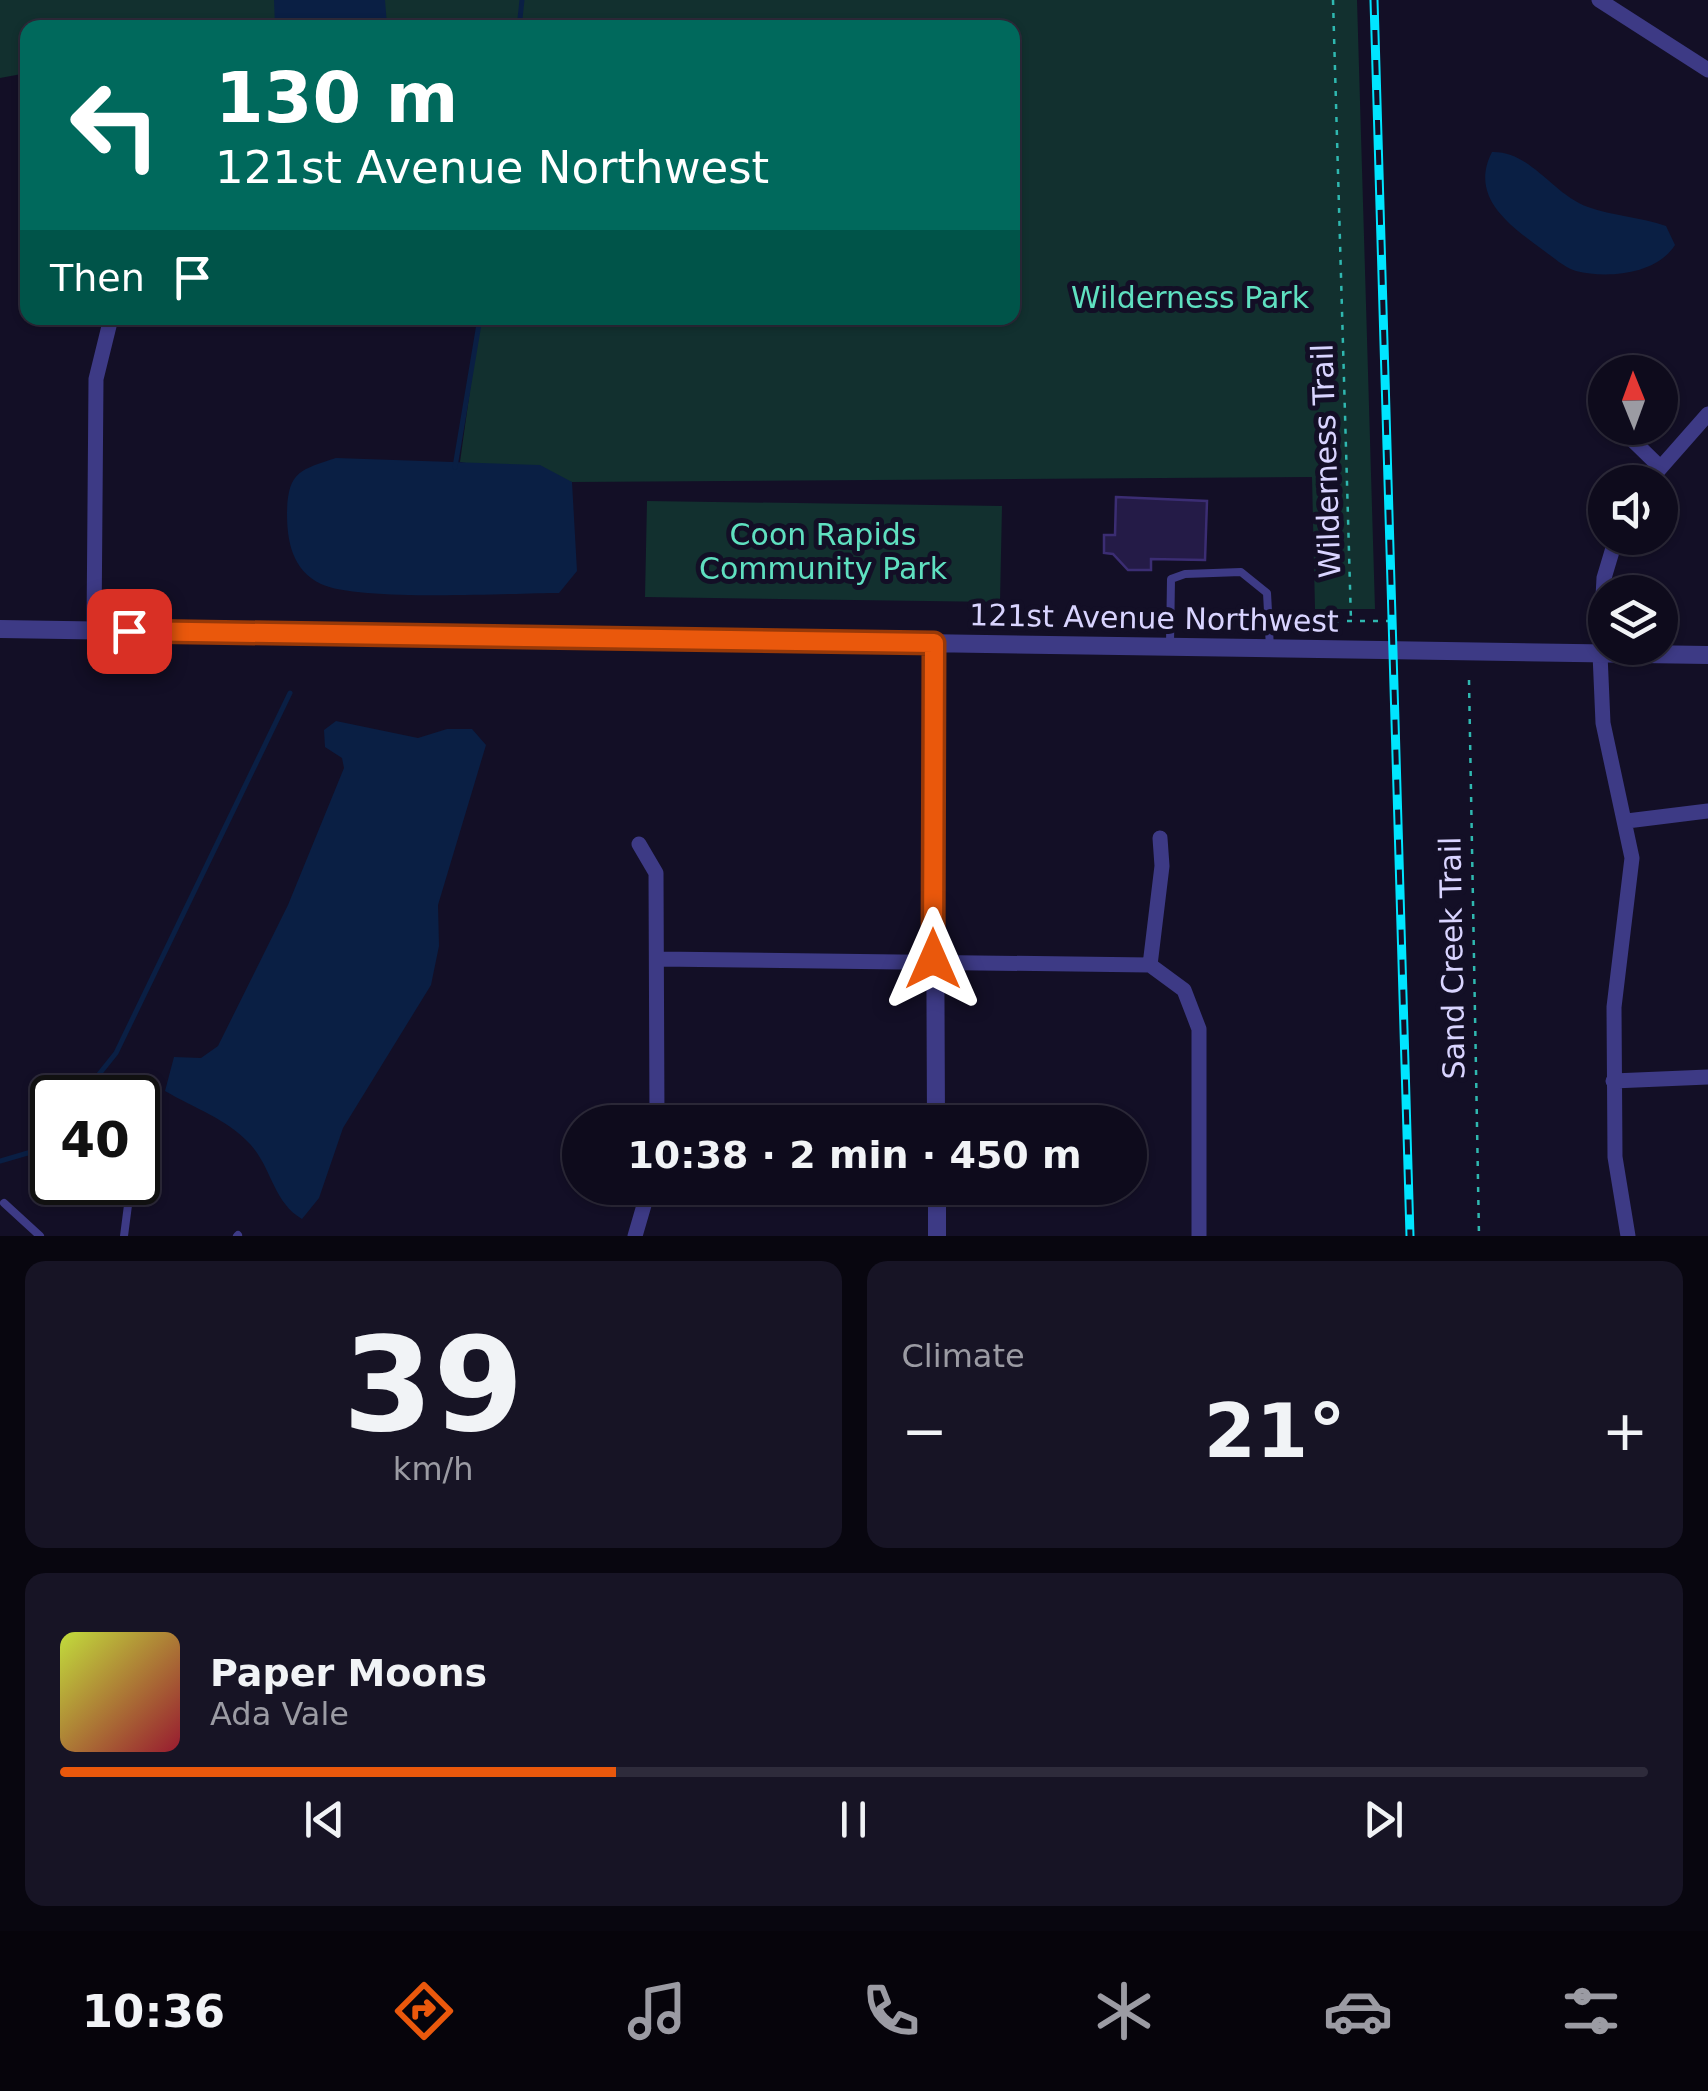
<!DOCTYPE html>
<meta charset="utf-8">
<style>
body{margin:0;font-family:"DejaVu Sans",sans-serif;background:#171425;color:#f1f3f6;height:100vh;display:flex;flex-direction:column;font-size:38px;white-space:nowrap}
*{box-sizing:border-box;margin:0}
p{font-size:32px;color:#9b9ba3}
.icon{flex:none;width:55px;height:55px;fill:none;stroke:currentColor;stroke-width:2;stroke-linecap:round;stroke-linejoin:round}
.map{position:relative;height:1236px;overflow:hidden}
.sheet{display:flex;flex-direction:column;gap:25px;padding:25px;background:#08060f;flex:1}
.sheet>*{flex:none}
.banner{position:absolute;left:20px;top:20px;width:1000px;height:305px;border-radius:20px;box-shadow:0 2px 8px #0004,0 0 0 2px #2e2b3b;background:#00695c;color:#fff;overflow:hidden}
.needle{width:65px;rotate:359deg}
.fabs{position:absolute;left:1588px;top:355px;display:grid;gap:20px}
.fabs a{display:grid;place-items:center;width:90px;height:90px;border-radius:50%;background:#0e0b1c;box-shadow:0 2px 8px #0004,0 0 0 2px #2e2b3b;font-size:50px}
.speed{position:absolute;left:30px;top:1075px;display:flex;gap:20px;font-size:50px;font-weight:700;text-align:center}
.speed>*{display:grid;place-content:center;width:130px;height:130px;border-radius:50%;background:#0e0b1c;box-shadow:0 2px 8px #0004,0 0 0 2px #2e2b3b;line-height:1}
.speed .limit{border:5px solid #111;border-radius:15px;background:#fff;color:#111}
.pin{position:absolute;display:grid;place-items:center;width:85px;height:85px;color:#fff;margin:-42px;border-radius:20px;box-shadow:0 5px 15px #0006}
.me{position:absolute;width:110px;margin:-55px;rotate:0deg;stroke-linejoin:round;filter:drop-shadow(0 0 8px #0008)}
.turn{display:flex;align-items:center;gap:35px;height:210px;padding:0 30px;font-size:45px}
.turn .icon{width:130px;height:130px;stroke-width:2.5}
.turn b{display:block;font-size:70px;line-height:85px}
.then{display:flex;align-items:center;height:95px;padding:0 30px;background:#0003;gap:20px;font-size:38px}
.big{font-size:75px;font-weight:700;line-height:1.1}
.sheet .card{flex:1;display:flex;flex-direction:column;justify-content:center;gap:15px;min-width:0;padding:0 35px;border-radius:20px;background:#171425}
.sheet .dial{align-items:center;gap:0}
.dial b{font-size:130px;line-height:1}
.song{display:flex;align-items:center;gap:30px}
.cover{width:120px;height:120px;border-radius:15px;background:linear-gradient(135deg,hsl(70 70% 55%),hsl(350 70% 35%))}
.played{height:10px;border-radius:5px;background:linear-gradient(90deg,#ea580c 35%,#2e2b3b 35%)}
.keys{display:flex;justify-content:space-around;direction:ltr}
.heat{display:flex;justify-content:space-between;align-items:center;font-size:55px;direction:ltr}
.sheet .tiles{flex:1;display:grid;gap:25px;grid-template-columns:1fr 1fr}
.card:last-child{grid-column:span 2}
.trip{position:absolute;left:562px;top:1105px;width:585px;height:100px;border-radius:50px;background:#0e0b1c;box-shadow:0 2px 8px #0004,0 0 0 2px #2e2b3b;font-weight:700;line-height:100px;text-align:center}
.dock{display:flex;height:160px;justify-content:space-around;align-items:center;background:#06040b;color:#9b9ba3}
.dock .icon{width:70px;height:70px}
.dock .active{color:#ea580c}
.dock b{font-size:45px;color:#f1f3f6}
.map>svg:first-child{display:block}
.green{fill:#12302f}
.water{fill:#0a1f44}
.lines{fill:none;stroke-linecap:round;stroke-linejoin:round}
.stream{stroke:#0a1f44;stroke-width:5}
.building{fill:#241b47;stroke:#3b2d73;stroke-width:2.5}
.path{stroke:#2fb8b0;stroke-width:2.5;stroke-dasharray:5 8;stroke-linecap:butt}
.service{stroke:#3d3a85;stroke-width:8}
.minor{stroke:#3d3a85;stroke-width:15}
.tertiary{stroke:#3d3a85;stroke-width:18}
.rail-casing{stroke:#00e5ff;stroke-width:9}
.rail{stroke:#130f26;stroke-width:5;stroke-dasharray:15;stroke-linecap:butt}
.route-casing{stroke:#983908;stroke-width:25}
.route{stroke:#ea580c;stroke-width:18}
.labels{text-anchor:middle;dominant-baseline:central;stroke-width:10;stroke-linejoin:round;paint-order:stroke}
.park-label{font-size:30px;fill:#5fe0c0;stroke:#130f26}
.street-label{font-size:30px;fill:#d9d4ff;stroke:#130f26}
</style>
<div class="map">
<svg width="1708" height="1236" viewBox="0 0 1708 1236">
<rect width="100%" height="100%" fill="#130f26"/>
<path class="green" d="M0,0H1357L1375,609H1315L1312,477L572,482L460,462L480,318H1012V28H28L27,73L0,78Z
M647,501L1002,506L1000,602L645,597Z"/>
<path class="water" d="M274,0H385L387,25L275,27Z
M1492,152C1531,151 1552,194 1588,207C1612,216 1641,217 1666,226L1675,245C1657,274 1608,279 1576,271C1565,268 1553,257 1543,250C1509,225 1469,197 1492,152Z
M336,458L540,465L572,482L577,571L559,593C510,593 359,602 321,584C292,570 287,541 287,513C288,471 300,470 336,458Z
M336,721L418,738L447,729H472L486,745L438,905L439,946L431,985L343,1128L319,1198L302,1219C273,1202 272,1168 250,1144C227,1119 194,1108 165,1091L174,1057L201,1058L218,1046L288,905L344,768L342,758L325,747L324,730Z"/>
<g class="lines">
<path class="stream" d="M519,28L522,0
M455,467L480,318
M80,1098L116,1053L290,693
M0,1161L38,1150L52,1132"/>
</g>
<path class="building" d="M1116,497L1207,501L1205,560L1151,559V570H1128L1113,554L1104,553V535H1115Z"/>
<g class="lines">
<path class="path" d="M1333,0L1351,621
M1282,621H1399
M1469,680L1479,1236"/>
<path class="service" d="M1170,644L1171,579L1185,574L1241,572L1267,593L1270,648
M4,1203L40,1236
M124,1236L131,1182
M237,1236L238,1235"/>
<path class="minor" d="M1599,0L1708,70
M1594,401L1605,412
M1620,428L1659,466
M1648,482L1708,414
M1616,538L1604,578L1600,654L1603,723L1632,858L1614,1007L1615,1157L1628,1236
M94,631L96,379L111,318
M1627,821L1708,811
M639,844L656,873L657,1122
M658,959L1150,965L1184,990L1199,1029V1236
M1150,965L1162,866L1160,838
M1613,1081L1708,1077
M635,1236L649,1188"/>
<path class="tertiary" d="M0,629L1708,655
M934,643L936,1122
M937,1188V1236"/>
<defs>
<path id="rail" d="M1374,0L1410,1236"/>
</defs>
<use href="#rail" class="rail-casing"/>
<use href="#rail" class="rail"/>
</g>
<g class="lines">
<defs>
<path id="route" d="M129,631L934,643L933,959"/>
</defs>
<use href="#route" class="route-casing"/>
<use href="#route" class="route"/>
</g>
<g class="labels">
<g class="park-label">
<text x="1190" y="297">Wilderness Park</text>
<text x="823" y="534">Coon Rapids<tspan x="823" dy="34">Community Park</tspan></text>
</g>
<g class="street-label">
<text transform="translate(1326 461) rotate(-92)">Wilderness Trail</text>
<text transform="translate(1154 618) rotate(1)">121st Avenue Northwest</text>
<text transform="translate(1452 958) rotate(-91)">Sand Creek Trail</text>
</g>
</g>
</svg>
<div class="fabs">
<a><svg class="needle" viewBox="-14 -14 28 28"><path d="M0-13l5 13h-10z" fill="#e53935"/><path d="M0 13l5-13h-10z" fill="#9b9ba3"/></svg></a>
<a><svg class="icon" aria-label="sound" viewBox="0 0 24 24"><path d="M4 9h4l5-4v14l-5-4H4zM17 9q2 3 0 6"/></svg></a>
<a><svg class="icon" aria-label="layers" viewBox="0 0 24 24"><path d="M12 4l9 5-9 5-9-5zM3 14l9 5 9-5"/></svg></a>
</div>
<div class="speed"><div class="limit">40</div></div>
<div class="pin" style="left:129px;top:631px;background:#d93025"><svg class="icon" aria-label="arrive" viewBox="0 0 24 24"><path d="M6 21V4h12l-3 4 3 4H6"/></svg></div>
<svg class="me" style="left:933px;top:959px" viewBox="-20 -20 40 40"><path d="M0-17L14 15 0 8-14 15z" fill="#ea580c" stroke="#fff" stroke-width="4"/></svg>
<div class="trip">10:38 · 2 min · 450 m</div>
<div class="banner">
<div class="turn"><svg class="icon" aria-label="left" viewBox="0 0 24 24"><path d="M17 20v-9H6M10 6l-5 5 5 5"/></svg><div><b>130 m</b>121st Avenue Northwest</div></div>
<div class="then">Then<svg class="icon" aria-label="arrive" viewBox="0 0 24 24"><path d="M6 21V4h12l-3 4 3 4H6"/></svg></div>
</div>
</div>
<section class="sheet">
<div class="tiles">
<div class="card dial"><b>39</b><p>km/h</p></div>
<div class="card"><p>Climate</p>
<div class="heat"><a>−</a><b class="big">21°</b><a>+</a></div>
</div>
<div class="card">
<div class="song"><i class="cover"></i><div><b>Paper Moons</b><p>Ada Vale</p></div></div>
<div class="played"></div>
<div class="keys"><svg class="icon" aria-label="previous" viewBox="0 0 24 24"><path d="M18 5L8 12l10 7zM5 5v14"/></svg><svg class="icon" aria-label="pause" viewBox="0 0 24 24"><path d="M8 5v14M16 5v14"/></svg><svg class="icon" aria-label="next" viewBox="0 0 24 24"><path d="M6 5l10 7-10 7zM19 5v14"/></svg></div>
</div>
</div>
</section>
<nav class="dock">
<b>10:36</b>
<svg class="icon active" aria-label="directions" viewBox="0 0 24 24"><path d="M12 3l9 9-9 9-9-9zM9 14v-3h6M13 9l2 2-2 2"/></svg>
<svg class="icon" aria-label="music" viewBox="0 0 24 24"><path d="M9 18V5l10-2v13"/><circle cx="6" cy="18" r="3"/><circle cx="16" cy="16" r="3"/></svg>
<svg class="icon" aria-label="phone" viewBox="0 0 24 24"><path d="M5 4h4l2 5-3 2q2 4 5 5l2-3 5 2v4C11 20 4 13 5 4z"/></svg>
<svg class="icon" aria-label="climate" viewBox="0 0 24 24"><path d="M12 3v18M4 7l16 10M4 17L20 7"/></svg>
<svg class="icon" aria-label="car" viewBox="0 0 24 24"><path d="M5 17H2v-5l4-1 3-4h7l3 4 3 1v5h-3M9 17h6M6 11h13"/><circle cx="7" cy="17" r="2"/><circle cx="17" cy="17" r="2"/></svg>
<svg class="icon" aria-label="filters" viewBox="0 0 24 24"><path d="M4 7h16M4 17h16"/><circle cx="9" cy="7" r="2"/><circle cx="15" cy="17" r="2"/></svg>
</nav>
